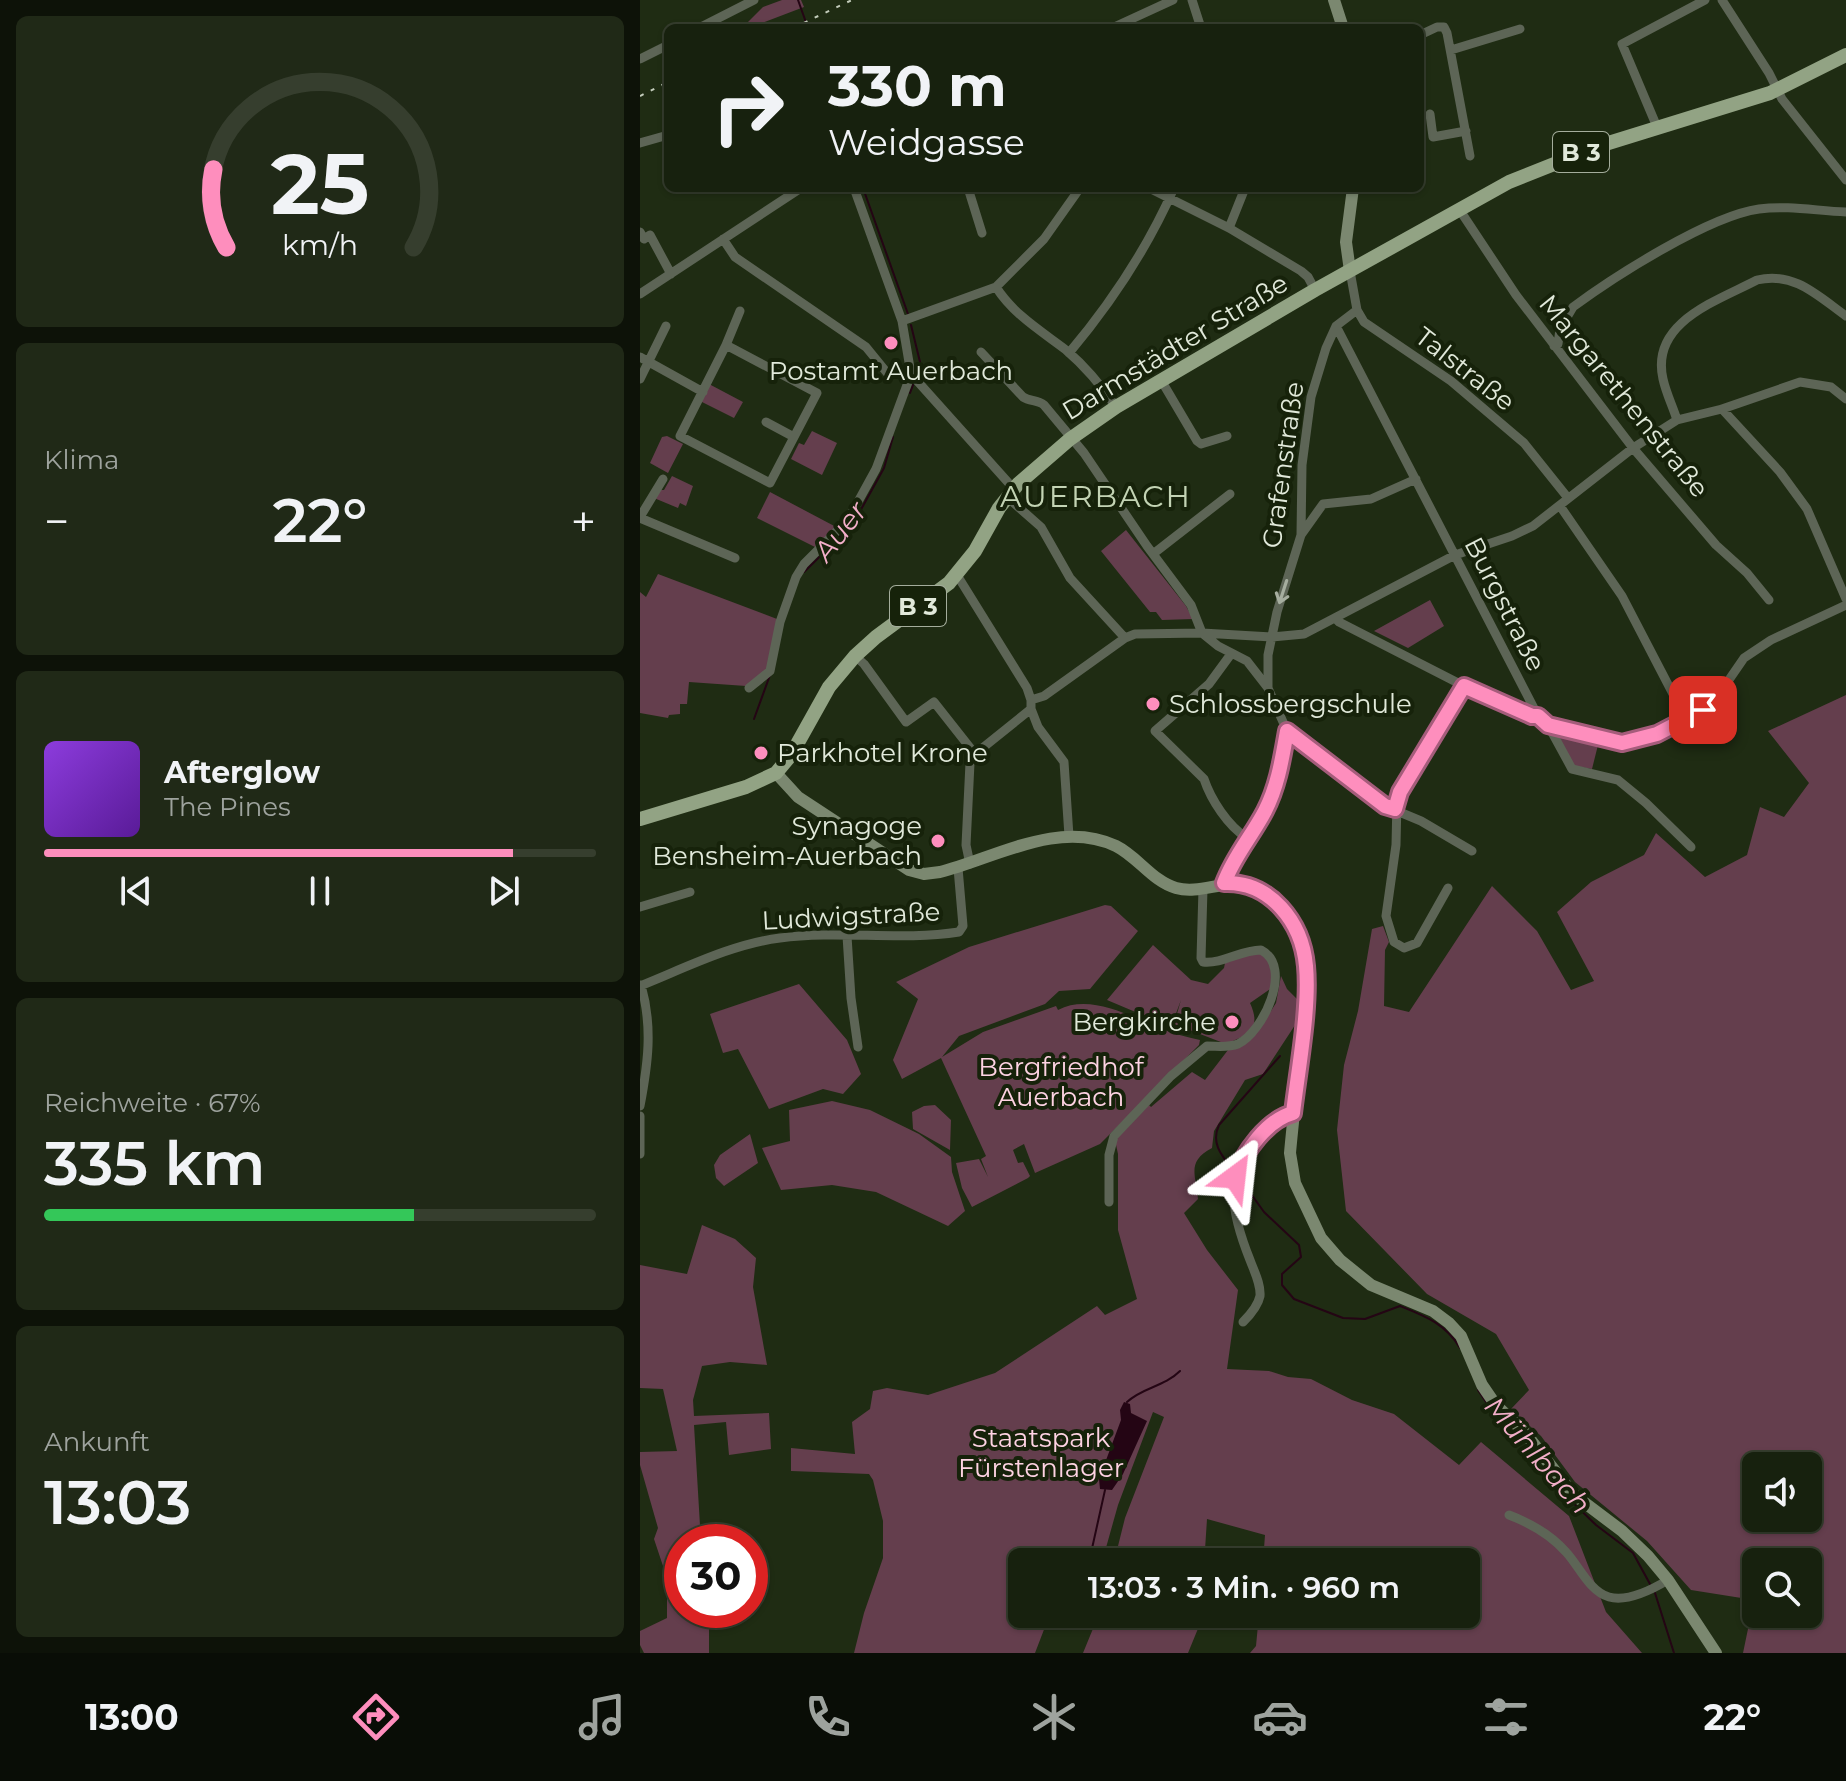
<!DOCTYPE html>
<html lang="de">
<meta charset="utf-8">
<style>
body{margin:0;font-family:Montserrat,sans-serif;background:#202917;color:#f1f3f6;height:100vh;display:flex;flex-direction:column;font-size:30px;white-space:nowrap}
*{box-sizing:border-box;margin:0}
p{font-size:26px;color:#9ea39e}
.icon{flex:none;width:44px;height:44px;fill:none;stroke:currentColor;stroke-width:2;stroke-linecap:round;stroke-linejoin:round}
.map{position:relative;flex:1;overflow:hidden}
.panel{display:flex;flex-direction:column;gap:16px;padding:16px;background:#0d1208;width:640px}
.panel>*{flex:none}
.top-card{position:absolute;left:24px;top:24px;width:760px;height:168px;border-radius:12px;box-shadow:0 2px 6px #0004,0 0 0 2px #363e2e;background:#17210e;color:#f1f3f6;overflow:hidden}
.fabs{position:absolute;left:1102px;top:1452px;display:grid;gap:16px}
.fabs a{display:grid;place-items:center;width:80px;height:80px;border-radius:12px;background:#17210e;box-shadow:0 2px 6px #0004,0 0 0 2px #363e2e;font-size:40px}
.speed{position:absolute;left:24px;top:1524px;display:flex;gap:16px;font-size:40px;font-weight:700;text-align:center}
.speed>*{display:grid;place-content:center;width:104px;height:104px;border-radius:50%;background:#17210e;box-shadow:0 2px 6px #0004,0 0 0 2px #363e2e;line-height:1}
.speed .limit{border:12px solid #d22;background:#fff;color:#111}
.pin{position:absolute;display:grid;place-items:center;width:68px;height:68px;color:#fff;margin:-34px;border-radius:16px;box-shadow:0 4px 12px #0006}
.me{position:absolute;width:88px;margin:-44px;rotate:30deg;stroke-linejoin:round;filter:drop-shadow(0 0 6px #0008)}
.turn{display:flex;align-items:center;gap:28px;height:168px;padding:0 32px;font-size:36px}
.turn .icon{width:104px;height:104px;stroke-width:2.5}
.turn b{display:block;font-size:56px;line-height:68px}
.big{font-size:60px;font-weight:600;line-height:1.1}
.panel .card{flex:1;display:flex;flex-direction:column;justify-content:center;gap:12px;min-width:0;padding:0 28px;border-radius:12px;background:#202917}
.panel .dial{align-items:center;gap:0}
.dial svg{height:208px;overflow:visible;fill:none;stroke:#363e2e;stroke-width:7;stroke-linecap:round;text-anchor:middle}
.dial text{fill:#f1f3f6;stroke:none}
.song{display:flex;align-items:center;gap:24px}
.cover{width:96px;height:96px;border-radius:12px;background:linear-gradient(135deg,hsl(270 70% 55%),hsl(270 70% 35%))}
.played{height:8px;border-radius:4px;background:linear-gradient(90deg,#fe8ebd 85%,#363e2e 85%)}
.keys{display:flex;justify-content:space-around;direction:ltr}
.heat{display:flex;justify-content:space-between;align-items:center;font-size:44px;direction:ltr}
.charge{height:12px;border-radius:6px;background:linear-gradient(90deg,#34c759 67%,#363e2e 0)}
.trip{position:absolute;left:368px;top:1548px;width:472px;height:80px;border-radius:12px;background:#17210e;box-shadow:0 2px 6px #0004,0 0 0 2px #363e2e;font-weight:600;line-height:80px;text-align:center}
.tabs{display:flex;height:128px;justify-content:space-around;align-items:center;background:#090d06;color:#9ea39e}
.tabs .icon{width:56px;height:56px}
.tabs .active{color:#fe8ebd}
.tabs b{font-size:36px;color:#f1f3f6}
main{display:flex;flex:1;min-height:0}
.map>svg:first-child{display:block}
.green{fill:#643e4d;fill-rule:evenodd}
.water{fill:#240514}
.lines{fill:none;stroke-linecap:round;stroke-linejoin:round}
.stream{stroke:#240514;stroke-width:2}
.street{stroke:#5d6556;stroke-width:9}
.secondary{stroke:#7b8870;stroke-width:12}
.primary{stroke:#92a384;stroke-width:14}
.rail{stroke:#c3ccbb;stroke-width:2;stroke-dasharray:4 8;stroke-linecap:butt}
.oneway{stroke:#a6ae9f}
.route-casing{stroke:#a55c7b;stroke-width:20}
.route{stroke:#fe8ebd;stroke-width:14}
.poi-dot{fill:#fe8ebd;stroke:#16220a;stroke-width:3}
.labels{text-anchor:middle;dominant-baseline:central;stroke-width:8;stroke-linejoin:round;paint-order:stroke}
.shield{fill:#16220a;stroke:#a4ad9c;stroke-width:2}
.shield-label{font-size:24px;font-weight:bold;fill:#e1e9da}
.street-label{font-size:26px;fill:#e1e9da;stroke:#16220a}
.poi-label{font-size:26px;fill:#e1e9da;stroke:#16220a;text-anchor:start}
.park-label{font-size:26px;fill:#fed3e3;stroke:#16220a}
.water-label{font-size:28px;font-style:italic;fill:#f3afc9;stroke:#16220a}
.quarter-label{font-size:30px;letter-spacing:2px;fill:#c3d3b4;stroke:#16220a}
</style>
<main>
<section class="panel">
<div class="card dial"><svg viewBox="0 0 100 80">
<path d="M14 69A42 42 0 1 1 86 69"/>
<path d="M14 69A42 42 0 0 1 9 39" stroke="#fe8ebd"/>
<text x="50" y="56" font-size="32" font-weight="700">25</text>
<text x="50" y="72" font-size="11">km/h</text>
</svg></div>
<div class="card"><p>Klima</p>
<div class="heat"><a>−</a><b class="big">22°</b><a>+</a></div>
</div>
<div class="card">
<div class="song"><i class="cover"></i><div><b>Afterglow</b><p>The Pines</p></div></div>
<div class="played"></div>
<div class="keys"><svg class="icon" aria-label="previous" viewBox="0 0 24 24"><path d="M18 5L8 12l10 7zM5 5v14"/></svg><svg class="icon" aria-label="pause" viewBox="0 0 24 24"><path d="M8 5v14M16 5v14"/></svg><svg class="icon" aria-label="next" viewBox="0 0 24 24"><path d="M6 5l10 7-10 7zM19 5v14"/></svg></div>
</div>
<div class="card"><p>Reichweite · 67%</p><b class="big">335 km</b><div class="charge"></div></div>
<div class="card"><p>Ankunft</p><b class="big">13:03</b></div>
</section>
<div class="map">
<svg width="1206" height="1653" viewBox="0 0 1206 1653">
<rect width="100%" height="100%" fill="#1f2c13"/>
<path class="green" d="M142,0H161L164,7L109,28H102L123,7Z
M69,384L103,402L94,418L60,401Z
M172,431L197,443L182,475L151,459L159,443L164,445Z
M27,436L43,444L28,473L10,463L22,437Z
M32,476L53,486L46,506L40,503L38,508L14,498L18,490H24Z
M130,492L198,528L177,548L117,518Z
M486,530L546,606L553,619L522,620L516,612H510L461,551Z
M18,574L137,619L129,668L106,686L49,682L47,704H40V714L29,715L28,718L0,713V592L6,597Z
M790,600L804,626L768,648L734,631Z
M1206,695V1653H1103L1114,1600L1051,1590L1007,1541L935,1482L901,1436L871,1409L889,1390L856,1334L787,1294L706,1211L697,1130L704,1065L718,1011L732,929L743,926L749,942L745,950L744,1006L769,1012L852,886L897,931L931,990L954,981L917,912L951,882L1004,855L1016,833L1065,877L1107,855L1120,807L1144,817L1169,783L1128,731ZM1116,1466H1168V1518H1116ZM1116,1562H1168V1614H1116Z
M922,731L959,741L952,769L934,766L919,738Z
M465,905L471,906L498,931L450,989L419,991L405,1004L319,1036L302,1057L343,1032L416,1006L418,1010C451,993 491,1017 522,1029C534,1034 547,1037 560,1040L559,1045L460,1144L395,1173L384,1144L373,1150L378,1163L383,1162L390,1176L388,1178L332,1207L322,1188L316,1163L339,1159L348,1177L341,1159L346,1156L301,1058L262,1079L253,1060L278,999L256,982L329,947Z
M513,945L551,980L568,984L584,968L585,963C619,950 630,943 633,987L610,1003C622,1029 608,1035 586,1044L534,1024L541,1000L531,1027L467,1000Z
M641,976L647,989L659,1001L661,1016L623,1074L605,1080L574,1131L572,1148C546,1162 556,1174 558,1199L544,1213L567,1250L598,1290L587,1369L629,1371L648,1377L671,1379L712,1400L754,1414L819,1465L841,1442L929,1516L966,1612L1002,1653H610L616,1646L619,1614H826V1562H623L625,1535L567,1519L565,1550L569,1562H474L485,1518L524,1417L513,1412L478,1505L462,1562H382V1614H410L395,1653H214L224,1613L243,1558V1521L233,1480L229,1474L151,1471V1448L215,1454L212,1422L230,1409L233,1391L247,1388L288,1395L355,1373L457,1306L465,1315L497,1299L478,1230V1154L475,1140L509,1105L511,1107L552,1072L565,1080L588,1050L620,1028L636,1003Z
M159,984L207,1040L221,1074L203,1094L183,1089L129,1109L98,1049L83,1053L70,1014Z
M192,1101L230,1110L279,1134L311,1157L312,1172L325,1211L308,1226L236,1192L192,1185L141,1190L122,1148L150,1141L149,1110Z
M295,1105L311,1120L310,1150L273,1129L272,1112L284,1106Z
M110,1134L118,1163L84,1186L76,1178L74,1165L80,1155Z
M62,1225L95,1239L116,1258L113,1287L127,1365L90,1362L62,1366L53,1400L54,1416L129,1413L131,1449L89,1455L86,1422L54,1425L61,1542H42V1610H101L103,1621L69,1625V1653H4L0,1645V1631L27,1618V1578L14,1539L18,1528L0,1465V1452L37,1451L23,1389L0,1388V1265L47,1274Z
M459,1614H564L548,1653H443Z"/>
<path class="water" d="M484,1402L490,1404L491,1413L507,1421L483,1474L472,1490L460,1489L459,1479L481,1420L480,1410Z"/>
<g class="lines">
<path class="stream" d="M158,0L168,28
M223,188L268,314
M271,325L280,362
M270,393L273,385
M164,572L213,524L244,468L253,437
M114,719L130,675
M594,1171C583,1157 570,1144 579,1125L640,1056
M601,1180L624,1212L659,1245L661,1257L642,1274V1285L654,1299L703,1318L725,1319L760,1306C785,1316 806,1324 820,1348
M838,1390L850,1408
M487,1402C503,1387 524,1387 540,1371
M906,1469L922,1492L956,1525L993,1553L1010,1584
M449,1562L465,1490
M1015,1593L1034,1653"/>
<path class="street" d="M552,0L561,28
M1082,0L1129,73L1142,99L1206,180
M59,28L114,0
M472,28L533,0
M780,35L797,27H804L807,33L830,156
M811,50L880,29
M0,59L28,45
M790,114L793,137L826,131
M1017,127L982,44L1065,0
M0,143L28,135
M214,188L262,321L271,374L374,489
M328,188L342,233
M509,188L589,228L661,271L668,277L675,290
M819,209L876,295L993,448L1076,545L1107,573L1129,600
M589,228L605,188
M0,232L4,239L10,235L31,274
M83,239L95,257L226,347L248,374
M710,271L717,310L724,322L811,381L884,443L928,498
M356,287C373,314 401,331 426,350C446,367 461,385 476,407
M0,294L161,188
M262,321L356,287L404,239L440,188
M696,326L898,716L908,725L932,769L978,780L1006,803L1051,847
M86,345L177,393L130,483L40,436Z
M86,345L100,311
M914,346L918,344L920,329L933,307C975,276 1069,216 1119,209C1148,205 1177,211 1206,212
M341,352L383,397C390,402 397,399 404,405L444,453L507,546L551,605L562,633L578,646L607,661L628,688
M429,353C472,302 507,249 534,188
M0,357L63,392
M0,379L26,326
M521,380L557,441L561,444L587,436
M1082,409L1140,472L1167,509L1206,599
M1037,420C1033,407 1026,393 1023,379C1010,322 1077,301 1117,280C1154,271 1178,296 1206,316
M126,422L154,437
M367,497L401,527L430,578L485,638
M920,506L982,596L1046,719
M0,517L23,479
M0,518L95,558
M661,535L683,504L731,499L776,479
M513,554L590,494
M317,575L387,688L391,700
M695,618L699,622L824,686L892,716H898
M591,654L569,684L515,731L564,779C571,800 588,826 607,838
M215,656L224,664L266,722L294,702L335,754
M109,688L130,671L140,622L156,577L164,564L208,520L236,469L271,374
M391,709L398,727L424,762L429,836
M908,725L982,743L1017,734L1073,703L1104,658L1131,640L1206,605
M647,731L745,806L781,821L832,851
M330,864L326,845L330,763L335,754L391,709V700L404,696L485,638L495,634L562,633L632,637L664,634L815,555L872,536L893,526L993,448L1037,420L1082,409L1160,382L1191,387L1206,399
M584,883L590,866L623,815L635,790L647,731L628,688V655L637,612L661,535L662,465L671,397L686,348L696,326L717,310
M808,888L777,943L764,948L754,942L746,916L756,845L757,800L824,686
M0,907L50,892
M207,936L211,998L218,1047
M0,986C45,968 92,944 140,938C199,930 260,941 319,932L323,926L318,868
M0,1106C8,1064 13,1027 1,985
M0,1116V1154
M469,1202V1155L474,1136L531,1076L567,1046C578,1046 587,1048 598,1044C623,1032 654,967 621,950C600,950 583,964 563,962L561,958L563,889
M603,1322C610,1315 618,1306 620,1296C621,1284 614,1271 610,1260C592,1215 582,1177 619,1138C630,1127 638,1117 653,1113
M869,1515C890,1523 911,1535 926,1552C939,1566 950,1592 969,1597C987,1602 1013,1589 1028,1580"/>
<path class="secondary" d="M694,0L703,28
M710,271L706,242L713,188
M136,773L158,797L269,870L284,874L300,872C355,858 419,819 476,846C498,857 512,881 536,888C562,895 587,877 614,887C643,898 662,935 666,964C668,982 665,1001 663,1019C660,1064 654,1108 650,1153L655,1183L681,1238L700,1260L731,1285L793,1311L809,1323L821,1336L842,1385L855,1404L886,1434L933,1494L982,1531L1008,1556L1028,1580L1076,1653"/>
<path class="primary" d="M0,819L106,787L136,773L151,755L189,687L215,656L236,637L309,583L335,551L359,508L378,484L430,439L476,407L675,290L869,182L962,145L1130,93L1206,55"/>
<path class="rail" d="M153,28L212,0
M0,96L28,82"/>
</g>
<defs><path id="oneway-shaft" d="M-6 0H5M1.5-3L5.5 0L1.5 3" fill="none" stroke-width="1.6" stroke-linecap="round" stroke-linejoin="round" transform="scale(2)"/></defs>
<use class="oneway" href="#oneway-shaft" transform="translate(643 592) rotate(108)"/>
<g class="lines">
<defs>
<path id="route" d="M595,1177C604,1152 627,1120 653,1113C658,1070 670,1008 666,966C662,922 630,881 584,883C594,856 612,836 625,811C638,786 642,759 647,731L745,806L755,809L760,792L824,686L892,716H898L908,725L982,743L1017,734L1063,710"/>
</defs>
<use href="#route" class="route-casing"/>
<use href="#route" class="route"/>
</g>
<g class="poi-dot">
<circle cx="251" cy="343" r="8"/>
<circle cx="513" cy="704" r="8"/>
<circle cx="121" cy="753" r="8"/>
<circle cx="298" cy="841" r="8"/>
<circle cx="592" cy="1022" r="8"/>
</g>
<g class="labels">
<g class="shield">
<rect x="913" y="132" width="56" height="40" rx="6"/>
<rect x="250" y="586" width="56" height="40" rx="6"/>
</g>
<g class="shield-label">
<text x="941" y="152">B 3</text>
<text x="278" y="606">B 3</text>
</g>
<g class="street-label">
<text transform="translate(535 347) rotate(-31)">Darmstädter Straße</text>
<text transform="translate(825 369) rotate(38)">Talstraße</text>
<text transform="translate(984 396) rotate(51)">Margarethenstraße</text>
<text transform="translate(643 465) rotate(-82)">Grafenstraße</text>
<text transform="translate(865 604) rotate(63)">Burgstraße</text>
<text transform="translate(211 916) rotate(-3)">Ludwigstraße</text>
</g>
<g class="poi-label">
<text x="251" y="371" text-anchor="middle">Postamt Auerbach</text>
<text x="529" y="704">Schlossbergschule</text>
<text x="137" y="753">Parkhotel Krone</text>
<text x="282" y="826" text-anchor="end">Synagoge<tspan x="282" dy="30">Bensheim-Auerbach</tspan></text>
<text x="576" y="1022" text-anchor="end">Bergkirche</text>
</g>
<g class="park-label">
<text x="421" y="1067">Bergfriedhof<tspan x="421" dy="30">Auerbach</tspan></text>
<text x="401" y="1438">Staatspark<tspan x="401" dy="30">Fürstenlager</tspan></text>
</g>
<g class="water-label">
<text transform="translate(200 531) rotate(-52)">Auer</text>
<text transform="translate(898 1455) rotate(49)">Mühlbach</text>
</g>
<g class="quarter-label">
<text x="456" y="496">AUERBACH</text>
</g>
</g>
</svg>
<div class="fabs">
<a><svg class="icon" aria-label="sound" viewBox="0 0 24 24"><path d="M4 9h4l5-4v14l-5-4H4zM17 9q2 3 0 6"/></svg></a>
<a><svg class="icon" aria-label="search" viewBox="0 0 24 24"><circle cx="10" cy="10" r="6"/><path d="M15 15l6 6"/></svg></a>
</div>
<div class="speed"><div class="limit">30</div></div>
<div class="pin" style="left:1063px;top:710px;background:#d93025"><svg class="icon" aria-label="arrive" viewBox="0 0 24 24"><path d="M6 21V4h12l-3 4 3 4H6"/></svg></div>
<svg class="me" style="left:595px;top:1177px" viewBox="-20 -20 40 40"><path d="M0-17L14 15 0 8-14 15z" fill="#fe8ebd" stroke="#fff" stroke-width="4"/></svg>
<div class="trip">13:03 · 3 Min. · 960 m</div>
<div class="top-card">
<div class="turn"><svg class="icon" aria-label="right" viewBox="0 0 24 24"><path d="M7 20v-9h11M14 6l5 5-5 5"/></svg><div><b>330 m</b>Weidgasse</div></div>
</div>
</div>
</main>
<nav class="tabs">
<b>13:00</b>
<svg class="icon active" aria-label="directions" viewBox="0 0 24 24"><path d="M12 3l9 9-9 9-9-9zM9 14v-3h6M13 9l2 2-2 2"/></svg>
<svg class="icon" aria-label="music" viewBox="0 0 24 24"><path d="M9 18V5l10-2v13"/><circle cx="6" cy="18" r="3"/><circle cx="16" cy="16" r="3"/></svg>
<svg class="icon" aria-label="phone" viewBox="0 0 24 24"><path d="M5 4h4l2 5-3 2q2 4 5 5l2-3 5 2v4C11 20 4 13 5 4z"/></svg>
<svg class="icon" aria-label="climate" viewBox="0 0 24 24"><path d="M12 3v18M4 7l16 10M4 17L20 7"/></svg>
<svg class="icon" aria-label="car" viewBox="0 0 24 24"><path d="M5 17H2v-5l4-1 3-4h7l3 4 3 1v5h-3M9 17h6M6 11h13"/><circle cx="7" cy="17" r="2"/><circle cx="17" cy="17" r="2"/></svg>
<svg class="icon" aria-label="filters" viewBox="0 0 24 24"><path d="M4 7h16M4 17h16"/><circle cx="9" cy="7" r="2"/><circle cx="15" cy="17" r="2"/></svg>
<b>22°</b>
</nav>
